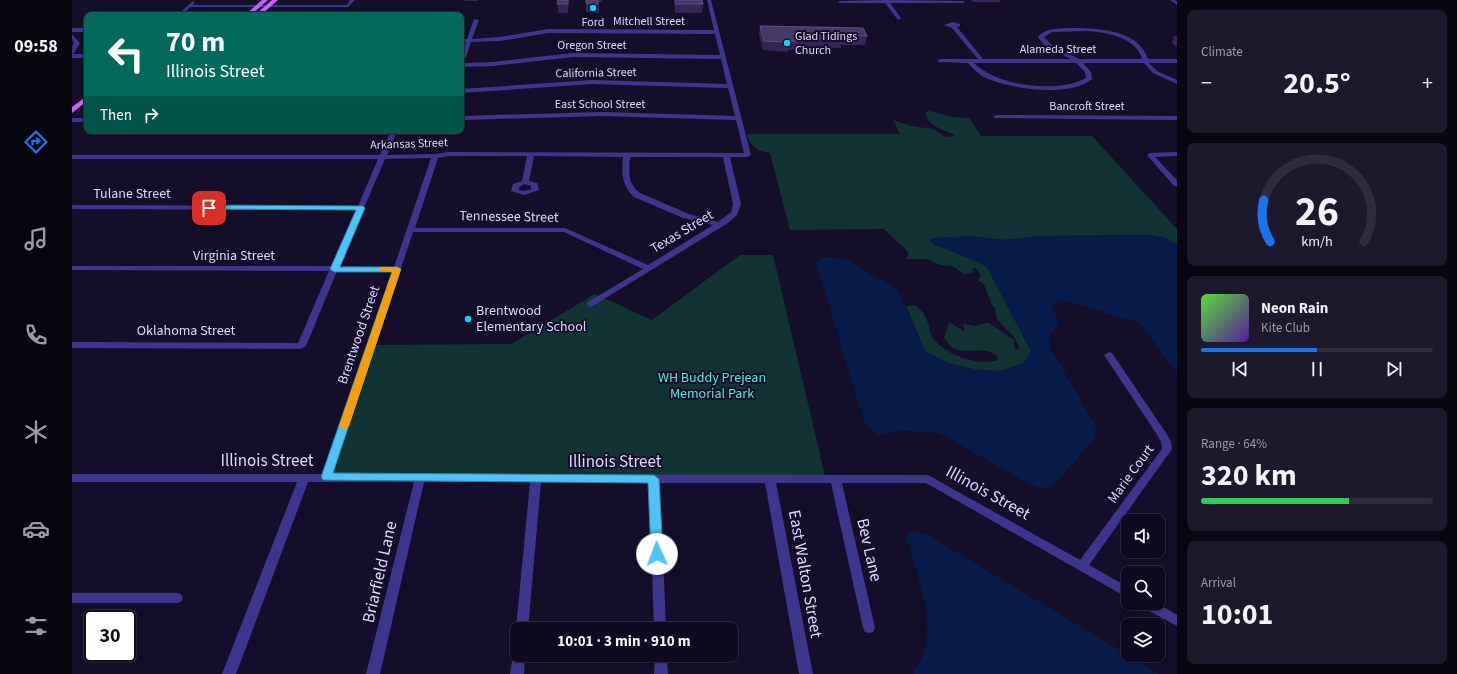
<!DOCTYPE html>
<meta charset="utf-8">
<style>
body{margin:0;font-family:"Source Sans 3",sans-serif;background:#1e182d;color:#f1f3f6;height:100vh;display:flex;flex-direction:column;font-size:15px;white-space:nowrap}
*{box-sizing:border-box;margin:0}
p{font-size:13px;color:#9c9aa5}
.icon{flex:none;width:22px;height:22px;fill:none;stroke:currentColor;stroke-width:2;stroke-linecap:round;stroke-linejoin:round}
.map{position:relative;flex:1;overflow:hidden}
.details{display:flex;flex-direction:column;gap:10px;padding:10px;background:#090612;width:280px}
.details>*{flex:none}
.guide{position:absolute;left:12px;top:12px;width:380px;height:122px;border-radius:8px;box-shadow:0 1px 3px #0004,0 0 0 1px #302b3e;background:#00695c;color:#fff;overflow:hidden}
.tools{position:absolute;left:1049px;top:514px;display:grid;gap:8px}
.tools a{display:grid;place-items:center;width:44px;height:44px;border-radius:8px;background:#100a20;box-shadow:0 1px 3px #0004,0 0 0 1px #302b3e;font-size:20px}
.speed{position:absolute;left:12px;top:610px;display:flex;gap:8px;font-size:20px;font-weight:700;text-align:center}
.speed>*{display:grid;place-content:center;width:52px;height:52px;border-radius:50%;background:#100a20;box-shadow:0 1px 3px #0004,0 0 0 1px #302b3e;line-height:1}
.speed .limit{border:2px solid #111;border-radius:6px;background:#fff;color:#111}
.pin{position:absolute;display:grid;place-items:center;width:34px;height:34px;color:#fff;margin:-17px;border-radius:8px;box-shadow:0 2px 6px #0006}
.me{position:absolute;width:44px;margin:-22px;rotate:358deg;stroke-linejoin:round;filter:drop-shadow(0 0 3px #0008)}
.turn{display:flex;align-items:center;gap:14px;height:84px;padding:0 16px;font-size:18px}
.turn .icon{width:52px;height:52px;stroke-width:2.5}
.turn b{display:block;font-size:28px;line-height:34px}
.then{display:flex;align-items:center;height:38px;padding:0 16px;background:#0003;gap:8px;font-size:15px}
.big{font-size:30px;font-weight:700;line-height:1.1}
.details .card{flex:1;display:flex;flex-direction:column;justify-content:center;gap:6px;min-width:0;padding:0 14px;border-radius:8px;background:#1e182d}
.details .dial{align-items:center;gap:0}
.dial svg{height:104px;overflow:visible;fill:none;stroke:#302b3e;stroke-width:7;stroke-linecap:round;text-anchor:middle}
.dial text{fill:#f1f3f6;stroke:none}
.song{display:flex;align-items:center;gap:12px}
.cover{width:48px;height:48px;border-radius:6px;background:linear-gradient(135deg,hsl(110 70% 55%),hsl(270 70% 35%))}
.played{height:4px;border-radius:2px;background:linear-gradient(90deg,#1a73e8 50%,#302b3e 50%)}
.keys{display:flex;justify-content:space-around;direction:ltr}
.heat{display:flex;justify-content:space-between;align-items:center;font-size:22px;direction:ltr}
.charge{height:6px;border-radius:3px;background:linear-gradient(90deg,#34c759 64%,#302b3e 0)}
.trip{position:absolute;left:438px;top:622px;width:228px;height:40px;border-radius:8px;background:#100a20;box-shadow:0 1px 3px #0004,0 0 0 1px #302b3e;font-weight:700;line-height:40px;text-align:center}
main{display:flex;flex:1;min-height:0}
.dock{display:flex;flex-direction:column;width:72px;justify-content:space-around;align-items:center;background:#06040d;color:#9c9aa5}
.dock .icon{width:28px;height:28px}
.dock .selected{color:#1a73e8}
.dock b{font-size:18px;color:#f1f3f6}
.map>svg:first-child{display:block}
.green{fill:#113334}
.water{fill:#071b4a}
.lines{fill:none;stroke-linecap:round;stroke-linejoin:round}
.minor{fill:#3e368c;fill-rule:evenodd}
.major{fill:#cc5eff;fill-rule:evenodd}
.wall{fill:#332659}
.shaded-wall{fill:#1f153e}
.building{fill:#45396a;stroke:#5d5282}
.route{fill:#4fc3f7;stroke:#337fa1}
.slow{fill:#f59e0b}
.poi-dot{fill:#03d7ff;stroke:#150e2a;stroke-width:1.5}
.labels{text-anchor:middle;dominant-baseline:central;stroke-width:4;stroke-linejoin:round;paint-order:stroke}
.far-street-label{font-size:12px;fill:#ded7ff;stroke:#150e2a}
.far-poi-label{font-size:12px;fill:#ded7ff;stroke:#150e2a}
.street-label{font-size:14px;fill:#ded7ff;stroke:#150e2a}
.poi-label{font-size:14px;fill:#ded7ff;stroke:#150e2a;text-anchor:start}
.park-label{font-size:14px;fill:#5ae8cd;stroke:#150e2a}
.near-street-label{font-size:17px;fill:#ded7ff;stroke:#150e2a}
</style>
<main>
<nav class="dock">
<b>09:58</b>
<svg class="icon selected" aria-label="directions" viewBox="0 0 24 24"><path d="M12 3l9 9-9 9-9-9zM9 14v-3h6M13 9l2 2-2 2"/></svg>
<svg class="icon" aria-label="music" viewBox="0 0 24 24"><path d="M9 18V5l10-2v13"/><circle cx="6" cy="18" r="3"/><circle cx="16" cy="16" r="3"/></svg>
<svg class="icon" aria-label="phone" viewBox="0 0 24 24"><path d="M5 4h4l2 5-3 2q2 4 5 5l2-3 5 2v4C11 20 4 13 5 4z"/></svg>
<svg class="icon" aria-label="climate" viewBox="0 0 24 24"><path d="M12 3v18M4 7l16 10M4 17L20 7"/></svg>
<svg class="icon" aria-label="car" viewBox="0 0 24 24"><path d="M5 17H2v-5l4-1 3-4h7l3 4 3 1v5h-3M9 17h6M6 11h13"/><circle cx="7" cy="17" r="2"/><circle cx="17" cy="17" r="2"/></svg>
<svg class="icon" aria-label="filters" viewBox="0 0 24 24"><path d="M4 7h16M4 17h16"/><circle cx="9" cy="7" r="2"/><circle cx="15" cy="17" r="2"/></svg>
</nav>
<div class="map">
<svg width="1105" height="674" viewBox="0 0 1105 674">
<rect width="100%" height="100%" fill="#150e2a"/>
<path class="green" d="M857,111L881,117L897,118L909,136H1020L1105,229V245L1094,238L1077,235L968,236L933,240L898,236L885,238L901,260L915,267L959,351L952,363L929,371L906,370L875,363L853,351L834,306L843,305C849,310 854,316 856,323C858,328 857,333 861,338C874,356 906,366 926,360C923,345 897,353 886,350C879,348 876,343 872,338L877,322L893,332L891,324L904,326L913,323H917L942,340L943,349H947C944,331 925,328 923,311L924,309L920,305L912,284L905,280L909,276L904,268L900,269L901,272L892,274L880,266L868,265L855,259H835L836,253L833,249L812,229L718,230L698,153C687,152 676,145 675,134H828L821,120L839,126L861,129L873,137L883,136C875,129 854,128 854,112Z
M668,255H701L753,476L259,474L302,345L439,344L523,294L580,320Z"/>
<path class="water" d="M1077,235L1094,238L1105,245V373L1068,323L995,301L984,302L979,305L988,324L978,333L979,349L1024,427L1022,439L980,487L968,488L955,483L875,437L865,433L825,430L815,434H805L792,422L744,262L749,258L759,257L776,261L825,289L853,351L875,363L906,370L929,371L952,363L959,351L915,267L901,260L861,244L858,240L860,238L898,236L933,240L968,236Z
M841,531L859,537L1087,674H841C844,668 849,662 851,655C864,621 844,569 833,536L835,533Z"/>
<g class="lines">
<path class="minor" d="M278,0H283L276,7H118L110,15H105L121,1L123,2L121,5H275Z
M635,0H639L679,155L676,157H658L669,204L665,215L656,223L519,307L516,306L515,304L516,302L571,269L492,232H341L261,474L856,475L1008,560L1090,449L1089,442L1086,436L1032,355L1037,352L1040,353L1094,433L1099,442L1100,449L1017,565L1056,587V598L854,483H770L803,628L801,632L797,633L793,632L791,628L759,483H704L741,674H727L693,483H588L594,629H582L577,483L469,482L456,629H445V632L444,629L458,482H352L308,674H294L342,482H236L164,674H150L225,482H0V474H251L320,271H265L234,346L229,349L0,348V342L226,343L257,271L0,270V266H259L284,210L0,209V205L286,206L306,159H0V155H308L319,131H325L315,155L363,154L377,152L672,153L664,120L531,116L389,120V116L531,112L663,116L656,88L520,84L389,93V89L520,80L655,84L649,59L501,57L421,66L389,67V56L394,42L389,43V39H395L402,19L407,20L400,39L428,37L476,29L642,30ZM476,33L643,34L648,55L501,53L421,62L392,63L399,42L428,41ZM377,156H455L450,181L441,184L439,191L452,195L467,190L465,183L457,181L462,156L551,157C550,173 549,185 562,197L611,218L641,225L576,265L493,228H343L366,158ZM558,157H651L661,204L659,212L646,222L617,214L568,193C555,183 557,172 558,157ZM359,158L322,267L267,266L313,159ZM453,184L459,186V189L452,191L447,190V187Z
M815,0L891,1L893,2L891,3H818L829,18L826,20L813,3H768L766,2L768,1Z
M1098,0H1103L1105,2V5Z
M881,22L888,24V26L885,27L911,59H999L978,49L971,44L966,37C973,28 985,29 995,28C1022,28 1066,28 1076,59H1105V63H1077L1085,71L1105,80V84L1081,73L1072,63H1011L1019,72L1020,79C999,98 936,89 912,77C906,74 901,68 896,63L866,62V60L868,59H906L880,28L872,25ZM1014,31C1034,32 1064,37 1070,59H1007L981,46L972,37L980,32ZM902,63H1004L1013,72L1014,78C986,94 924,86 902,63Z
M0,28H15V32H0Z
M0,34L8,43L2,53L0,54V47L2,43L0,40Z
M0,54H15V58H0Z
M924,115L1105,116V120L922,118L921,117Z
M0,118H15V122H0Z
M1105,152V156L1083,157L1105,180V186H1102L1075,155L1078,153Z
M0,593H105L109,594L111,598L109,602L105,603H0Z
M1068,603H1085L1105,615V626L1070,607Z
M445,650V655H453L452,674H438L441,655L442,651Z
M583,655H595L596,674H582Z"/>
<path class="major" d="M190,0H196L179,15H173Z
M200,0H206L189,15H183Z
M15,96V101L0,113V107Z"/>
</g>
<path class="wall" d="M393,0H406V1H393Z
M486,0H497L496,13H486Z
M514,0H530V2H527V13L514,12Z
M602,0H630L631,4L630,13H603Z
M899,0H928L927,2H901Z
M688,26L795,36L793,45H769V48H742V50H716V52L691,50L687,35Z
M1102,36H1105V47L1100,43Z"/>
<path class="shaded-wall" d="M496,0H497L496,13Z"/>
<path class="building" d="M486,0H496V4H485Z
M514,0H526V4L514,3Z
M603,0H630L631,4H604Z
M688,26L791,28L795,36L769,35L770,39L742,38L743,41H717V42L692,41Z"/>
<path class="route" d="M137,205L291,206L293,208L268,267H325L329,269L261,473L582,475L587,479L591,554L589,557H580L579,554L576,483L251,480L249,477L320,272H262L258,269L284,210L134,209L133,208Z"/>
<path class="slow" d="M307,267H325L329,269L277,426L272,430L267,426L320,272L307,271Z"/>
<g class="poi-dot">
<circle cx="521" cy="8" r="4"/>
<circle cx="715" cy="43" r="4"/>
<circle cx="396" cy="319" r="4"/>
</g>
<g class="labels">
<g class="far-street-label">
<text x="577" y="21">Mitchell Street</text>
<text x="520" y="45">Oregon Street</text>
<text x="986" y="49">Alameda Street</text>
<text transform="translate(524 73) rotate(-1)">California Street</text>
<text x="528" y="104">East School Street</text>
<text x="1015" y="106">Bancroft Street</text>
<text transform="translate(337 144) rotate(-2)">Arkansas Street</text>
</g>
<g class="far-poi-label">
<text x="521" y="22">Ford</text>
<text x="723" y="36" text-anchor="start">Glad Tidings<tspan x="723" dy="14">Church</tspan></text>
</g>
<g class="street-label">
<text x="60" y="194">Tulane Street</text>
<text transform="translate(437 217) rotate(1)">Tennessee Street</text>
<text transform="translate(610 232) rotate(-31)">Texas Street</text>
<text x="162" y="256">Virginia Street</text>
<text x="114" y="331">Oklahoma Street</text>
<text transform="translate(287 335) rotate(-71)">Brentwood Street</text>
<text transform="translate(1059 474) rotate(-54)">Marie Court</text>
</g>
<g class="poi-label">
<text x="404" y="311">Brentwood<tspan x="404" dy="16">Elementary School</tspan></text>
</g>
<g class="park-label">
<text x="640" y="378">WH Buddy Prejean<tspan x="640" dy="16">Memorial Park</tspan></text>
</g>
<g class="near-street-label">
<text x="195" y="461">Illinois Street</text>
<text x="543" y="462">Illinois Street</text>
<text transform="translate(916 493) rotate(29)">Illinois Street</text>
<text transform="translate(797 550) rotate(77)">Bev Lane</text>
<text transform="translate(308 572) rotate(-77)">Briarfield Lane</text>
<text transform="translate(733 574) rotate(80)">East Walton Street</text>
</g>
</g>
</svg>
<div class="tools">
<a><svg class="icon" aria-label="sound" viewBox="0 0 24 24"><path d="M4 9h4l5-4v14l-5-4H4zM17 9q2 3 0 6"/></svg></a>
<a><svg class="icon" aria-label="search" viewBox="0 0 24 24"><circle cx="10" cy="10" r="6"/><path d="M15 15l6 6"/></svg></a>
<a><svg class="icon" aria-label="layers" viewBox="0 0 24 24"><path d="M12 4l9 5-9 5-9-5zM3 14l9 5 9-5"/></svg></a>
</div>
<div class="speed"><div class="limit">30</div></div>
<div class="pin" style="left:137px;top:208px;background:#d93025"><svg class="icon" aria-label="arrive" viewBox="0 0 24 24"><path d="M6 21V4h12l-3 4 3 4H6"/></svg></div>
<svg class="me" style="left:585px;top:554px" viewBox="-20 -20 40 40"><circle r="19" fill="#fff"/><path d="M0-13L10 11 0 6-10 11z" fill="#4fc3f7"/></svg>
<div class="trip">10:01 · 3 min · 910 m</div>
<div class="guide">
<div class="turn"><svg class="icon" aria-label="left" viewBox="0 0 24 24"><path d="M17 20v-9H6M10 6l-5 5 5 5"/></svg><div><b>70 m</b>Illinois Street</div></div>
<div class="then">Then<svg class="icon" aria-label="right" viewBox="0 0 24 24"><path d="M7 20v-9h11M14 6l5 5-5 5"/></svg></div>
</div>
</div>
<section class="details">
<div class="card"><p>Climate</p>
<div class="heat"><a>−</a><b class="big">20.5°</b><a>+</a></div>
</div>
<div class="card dial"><svg viewBox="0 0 100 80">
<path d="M14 69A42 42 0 1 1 86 69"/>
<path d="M14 69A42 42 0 0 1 9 37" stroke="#1a73e8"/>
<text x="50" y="56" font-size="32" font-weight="700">26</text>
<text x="50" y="72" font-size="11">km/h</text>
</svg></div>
<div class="card">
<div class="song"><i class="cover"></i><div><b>Neon Rain</b><p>Kite Club</p></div></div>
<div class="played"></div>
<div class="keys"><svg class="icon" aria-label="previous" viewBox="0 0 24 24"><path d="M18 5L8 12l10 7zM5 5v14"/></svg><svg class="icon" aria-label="pause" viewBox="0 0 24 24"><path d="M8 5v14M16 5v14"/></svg><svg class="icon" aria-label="next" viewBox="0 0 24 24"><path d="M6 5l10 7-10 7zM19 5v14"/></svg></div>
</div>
<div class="card"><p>Range · 64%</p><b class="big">320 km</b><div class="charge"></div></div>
<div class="card"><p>Arrival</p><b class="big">10:01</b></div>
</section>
</main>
